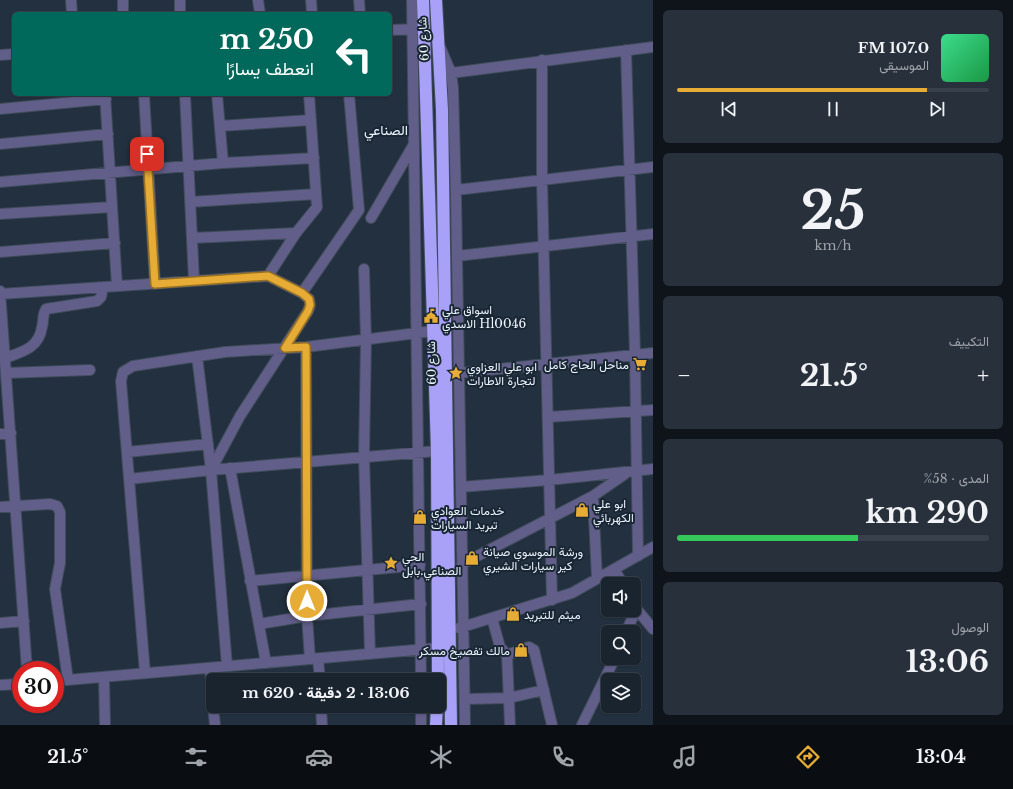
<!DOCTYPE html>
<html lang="ar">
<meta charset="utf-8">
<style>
body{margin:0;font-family:"Libre Baskerville",Vazirmatn,serif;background:#27303b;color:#f1f3f6;direction:rtl;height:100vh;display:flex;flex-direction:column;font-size:15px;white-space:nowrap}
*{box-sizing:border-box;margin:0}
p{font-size:13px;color:#9fa4aa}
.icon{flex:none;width:22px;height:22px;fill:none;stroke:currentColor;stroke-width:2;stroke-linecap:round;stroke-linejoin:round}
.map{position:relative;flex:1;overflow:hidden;direction:ltr}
.sheet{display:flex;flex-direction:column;gap:10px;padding:10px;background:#0e141a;width:360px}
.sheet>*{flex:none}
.top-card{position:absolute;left:12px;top:12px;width:380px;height:84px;border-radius:6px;box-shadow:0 1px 3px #0004,0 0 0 1px #38414b;direction:rtl;background:#00695c;color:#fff;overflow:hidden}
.tools{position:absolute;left:601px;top:577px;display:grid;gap:8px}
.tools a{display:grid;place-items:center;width:40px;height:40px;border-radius:6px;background:#1a242f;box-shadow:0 1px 3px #0004,0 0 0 1px #38414b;font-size:20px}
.speed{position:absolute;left:12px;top:661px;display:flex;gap:8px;font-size:20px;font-weight:700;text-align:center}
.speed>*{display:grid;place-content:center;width:52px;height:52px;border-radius:50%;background:#1a242f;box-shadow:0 1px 3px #0004,0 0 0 1px #38414b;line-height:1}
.speed .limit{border:6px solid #d22;background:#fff;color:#111}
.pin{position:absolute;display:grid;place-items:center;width:34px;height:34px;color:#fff;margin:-17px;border-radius:8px;box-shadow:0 2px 6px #0006}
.me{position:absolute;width:44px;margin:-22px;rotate:0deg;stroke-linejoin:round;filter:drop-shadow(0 0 3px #0008)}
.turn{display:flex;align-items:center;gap:14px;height:84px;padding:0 12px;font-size:18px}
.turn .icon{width:52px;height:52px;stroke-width:2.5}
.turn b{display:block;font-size:28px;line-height:34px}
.big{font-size:30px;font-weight:800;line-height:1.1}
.sheet .card{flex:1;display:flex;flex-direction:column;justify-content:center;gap:6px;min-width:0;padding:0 14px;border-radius:6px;background:#27303b}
.sheet .dial{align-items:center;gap:0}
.dial b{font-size:52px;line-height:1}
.song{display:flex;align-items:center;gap:12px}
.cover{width:48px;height:48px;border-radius:6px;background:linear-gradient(135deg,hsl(150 70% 55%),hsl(140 70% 35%))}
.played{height:4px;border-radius:2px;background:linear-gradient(90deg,#e7ac36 80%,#38414b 80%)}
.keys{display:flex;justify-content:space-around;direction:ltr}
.heat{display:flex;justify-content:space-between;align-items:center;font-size:22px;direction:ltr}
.charge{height:6px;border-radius:3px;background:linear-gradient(90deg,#34c759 58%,#38414b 0)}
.trip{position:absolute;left:206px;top:673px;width:240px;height:40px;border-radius:6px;background:#1a242f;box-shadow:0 1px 3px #0004,0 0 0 1px #38414b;font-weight:800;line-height:40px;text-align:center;direction:rtl}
.menu{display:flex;height:64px;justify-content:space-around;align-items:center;background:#0a0e13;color:#9fa4aa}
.menu .icon{width:28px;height:28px}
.menu .on{color:#e7ac36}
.menu b{font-size:18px;color:#f1f3f6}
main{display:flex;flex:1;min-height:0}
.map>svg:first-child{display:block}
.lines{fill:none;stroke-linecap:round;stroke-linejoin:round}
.minor-casing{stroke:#3f4c5a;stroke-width:12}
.highway-casing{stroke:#3f4c5a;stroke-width:14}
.minor{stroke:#625e8a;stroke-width:10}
.highway{stroke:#a9a0f7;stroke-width:12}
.route-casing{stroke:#967023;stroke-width:10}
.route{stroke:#e7ac36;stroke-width:7}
.labels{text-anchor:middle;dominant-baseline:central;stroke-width:4;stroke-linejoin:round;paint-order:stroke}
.street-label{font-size:12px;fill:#ecf5ff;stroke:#192634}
.poi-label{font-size:12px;fill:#ecf5ff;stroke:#192634;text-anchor:start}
.quarter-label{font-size:14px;fill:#ecf5ff;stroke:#192634}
</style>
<main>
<section class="sheet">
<div class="card">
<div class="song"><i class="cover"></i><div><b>107.0 FM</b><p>الموسيقى</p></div></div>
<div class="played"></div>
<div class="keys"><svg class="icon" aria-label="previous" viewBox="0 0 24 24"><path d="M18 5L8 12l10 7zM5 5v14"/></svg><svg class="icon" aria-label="pause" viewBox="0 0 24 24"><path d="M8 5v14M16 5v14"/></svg><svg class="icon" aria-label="next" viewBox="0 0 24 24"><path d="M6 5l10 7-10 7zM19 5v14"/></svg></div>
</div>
<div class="card dial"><b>25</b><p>km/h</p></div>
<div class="card"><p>التكييف</p>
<div class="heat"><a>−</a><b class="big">21.5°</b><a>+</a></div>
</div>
<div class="card"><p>المدى · 58%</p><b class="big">290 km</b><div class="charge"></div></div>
<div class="card"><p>الوصول</p><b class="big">13:06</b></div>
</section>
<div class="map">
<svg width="653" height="725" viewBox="0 0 653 725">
<rect width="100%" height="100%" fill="#23303f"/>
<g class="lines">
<defs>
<path id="minor" d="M71,0L72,14
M123,0V14
M180,0V14
M258,0L260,14
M311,0L312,14
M359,0L360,14
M412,0L421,680
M390,30L420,29
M441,49L451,73L453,88L456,197L465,725
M626,50L635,355L638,556
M0,55L14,54
M542,60V180L552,600
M451,73L653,47
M105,94L117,286
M144,94L155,284
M185,94L194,281
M217,94L223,163
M0,109L106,99
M220,126L311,120
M0,144L108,134
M0,182L223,163L314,158
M456,190L653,167
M190,202L316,194
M0,214L112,207
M371,218L414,144
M192,238L296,233
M0,252L115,243
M457,256L653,234
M364,269L366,341L364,456L370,654
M268,276L296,233L317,207L309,94
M0,291L27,670
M302,293L359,210L349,94
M0,294L268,276L302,293L309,299L310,305L308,311L240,416L211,470L227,666
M306,347L307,616L310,659
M197,356L211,470
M5,358C22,352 39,348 42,327C44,320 42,315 46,309L97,301L101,297L103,287
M6,373L90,370
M459,373L653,353
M548,417L653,410
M0,434L11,433
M127,452L208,444
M230,468L266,663
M129,479L211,470L437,451
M461,487L549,480L653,469
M593,496L597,578
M0,507L50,504L57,506L60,512V563L55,589L68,680
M462,564L593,496L625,474
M614,569L623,584
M250,581L420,565
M634,606L653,629
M492,618L500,647L507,655L510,725
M0,623L24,621
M259,624L307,616L421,604
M459,628L572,593L653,547
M626,632L636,610
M507,655L529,647L534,650L552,725
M318,659L320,680
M210,668L213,700
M145,673L121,381L123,372L133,366L225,352L306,347L433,331
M104,677L105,725
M55,681L438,648
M0,685L21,684
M466,699L509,698L544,690
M213,706L215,725
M321,706L322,725
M421,725V706
M582,725L615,658"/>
<path id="highway" d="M423,0L437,451L438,680
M436,0L442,110L451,725
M436,725L437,706"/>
</defs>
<use href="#minor" class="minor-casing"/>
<use href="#highway" class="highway-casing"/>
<use href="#minor" class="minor"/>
<use href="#highway" class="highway"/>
</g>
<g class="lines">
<defs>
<path id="route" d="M147,154L155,284L268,276L302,293L309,299L310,305L308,311L285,348L306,347L307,601"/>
</defs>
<use href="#route" class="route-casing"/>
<use href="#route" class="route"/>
</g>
<defs>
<symbol id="civic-bare" viewBox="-9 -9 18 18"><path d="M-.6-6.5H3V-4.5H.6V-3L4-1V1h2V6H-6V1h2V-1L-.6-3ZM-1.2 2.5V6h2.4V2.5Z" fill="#e7ac36" stroke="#192634" stroke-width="2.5" paint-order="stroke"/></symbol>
<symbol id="supermarket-bare" viewBox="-9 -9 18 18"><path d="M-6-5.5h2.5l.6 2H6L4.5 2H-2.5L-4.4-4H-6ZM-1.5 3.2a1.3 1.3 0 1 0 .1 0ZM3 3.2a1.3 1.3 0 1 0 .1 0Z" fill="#e7ac36" stroke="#192634" stroke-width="2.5" paint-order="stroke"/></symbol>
<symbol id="sight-bare" viewBox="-9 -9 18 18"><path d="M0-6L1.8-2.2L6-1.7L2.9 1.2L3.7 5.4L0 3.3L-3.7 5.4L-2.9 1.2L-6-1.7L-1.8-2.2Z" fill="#e7ac36" stroke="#192634" stroke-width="2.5" paint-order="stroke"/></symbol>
<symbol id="shop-bare" viewBox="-9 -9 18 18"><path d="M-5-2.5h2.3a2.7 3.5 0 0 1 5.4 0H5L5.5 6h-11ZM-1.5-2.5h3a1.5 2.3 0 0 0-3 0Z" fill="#e7ac36" stroke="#192634" stroke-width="2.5" paint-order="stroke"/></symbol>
</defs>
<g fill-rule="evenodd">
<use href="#civic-bare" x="421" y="306" width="20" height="20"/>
<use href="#supermarket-bare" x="630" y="354" width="20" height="20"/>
<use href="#sight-bare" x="446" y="363" width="20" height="20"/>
<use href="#shop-bare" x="572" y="500" width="20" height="20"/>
<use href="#shop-bare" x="410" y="507" width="20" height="20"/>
<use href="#shop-bare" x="462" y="548" width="20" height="20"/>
<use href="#sight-bare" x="381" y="553" width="20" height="20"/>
<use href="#shop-bare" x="503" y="604" width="20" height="20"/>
<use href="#shop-bare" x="511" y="640" width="20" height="20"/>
</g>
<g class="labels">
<g class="street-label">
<text transform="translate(423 39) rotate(-93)">شارع 60</text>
<text transform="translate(431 363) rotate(-91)">شارع 60</text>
</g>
<g class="poi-label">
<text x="442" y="309">اسواق علي<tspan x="442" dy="14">الاسدي Hl0046</tspan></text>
<text x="629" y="364" text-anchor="end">مناحل الحاج كامل</text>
<text x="467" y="366">ابو علي العزاوي<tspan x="467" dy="14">لتجارة الاطارات</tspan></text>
<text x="593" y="503">ابو علي<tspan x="593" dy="14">الكهربائي</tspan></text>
<text x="431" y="510">خدمات العوادي<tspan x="431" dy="14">تبريد السيارات</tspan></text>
<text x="483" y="551">ورشة الموسوي صيانة<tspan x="483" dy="14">كير سيارات الشيري</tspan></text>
<text x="402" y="556">الحي<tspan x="402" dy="14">الصناعي.بابل</tspan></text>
<text x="524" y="614">ميثم للتبريد</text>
<text x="510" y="650" text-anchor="end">مالك تفصيخ مسكر</text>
</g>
<g class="quarter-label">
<text x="386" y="130">الصناعي</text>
</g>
</g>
</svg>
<div class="tools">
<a><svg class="icon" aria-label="sound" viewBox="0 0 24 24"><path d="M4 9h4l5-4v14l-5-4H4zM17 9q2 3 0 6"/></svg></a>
<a><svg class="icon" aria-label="search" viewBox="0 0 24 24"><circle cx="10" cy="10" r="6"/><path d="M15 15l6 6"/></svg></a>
<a><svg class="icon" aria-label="layers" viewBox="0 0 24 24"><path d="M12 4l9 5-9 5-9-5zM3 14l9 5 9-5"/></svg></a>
</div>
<div class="speed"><div class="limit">30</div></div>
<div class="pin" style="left:147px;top:154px;background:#d93025"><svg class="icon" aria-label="arrive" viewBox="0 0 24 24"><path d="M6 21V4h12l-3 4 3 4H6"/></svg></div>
<svg class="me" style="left:307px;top:601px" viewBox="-20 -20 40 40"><circle r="17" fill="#e7ac36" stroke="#fff" stroke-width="3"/><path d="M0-11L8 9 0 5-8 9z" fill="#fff"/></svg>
<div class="trip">13:06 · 2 دقيقة · 620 m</div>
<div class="top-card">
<div class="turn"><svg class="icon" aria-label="left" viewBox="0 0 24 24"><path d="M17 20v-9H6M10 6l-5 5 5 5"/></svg><div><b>250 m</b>انعطف يسارًا</div></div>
</div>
</div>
</main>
<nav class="menu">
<b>13:04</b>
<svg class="icon on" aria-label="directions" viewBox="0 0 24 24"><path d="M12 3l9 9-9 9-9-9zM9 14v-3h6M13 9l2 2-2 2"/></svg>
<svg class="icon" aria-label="music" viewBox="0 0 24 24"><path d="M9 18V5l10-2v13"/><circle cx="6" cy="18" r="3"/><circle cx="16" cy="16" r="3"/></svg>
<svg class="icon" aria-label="phone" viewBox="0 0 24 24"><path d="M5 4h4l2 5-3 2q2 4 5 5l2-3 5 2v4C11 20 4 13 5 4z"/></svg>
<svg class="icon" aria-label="climate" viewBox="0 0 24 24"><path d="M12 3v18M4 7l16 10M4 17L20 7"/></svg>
<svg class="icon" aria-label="car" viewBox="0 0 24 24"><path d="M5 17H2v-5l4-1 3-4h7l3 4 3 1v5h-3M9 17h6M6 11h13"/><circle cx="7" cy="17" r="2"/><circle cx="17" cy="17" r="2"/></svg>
<svg class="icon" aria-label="filters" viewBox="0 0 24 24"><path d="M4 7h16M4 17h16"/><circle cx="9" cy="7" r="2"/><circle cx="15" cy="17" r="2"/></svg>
<b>21.5°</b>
</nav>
